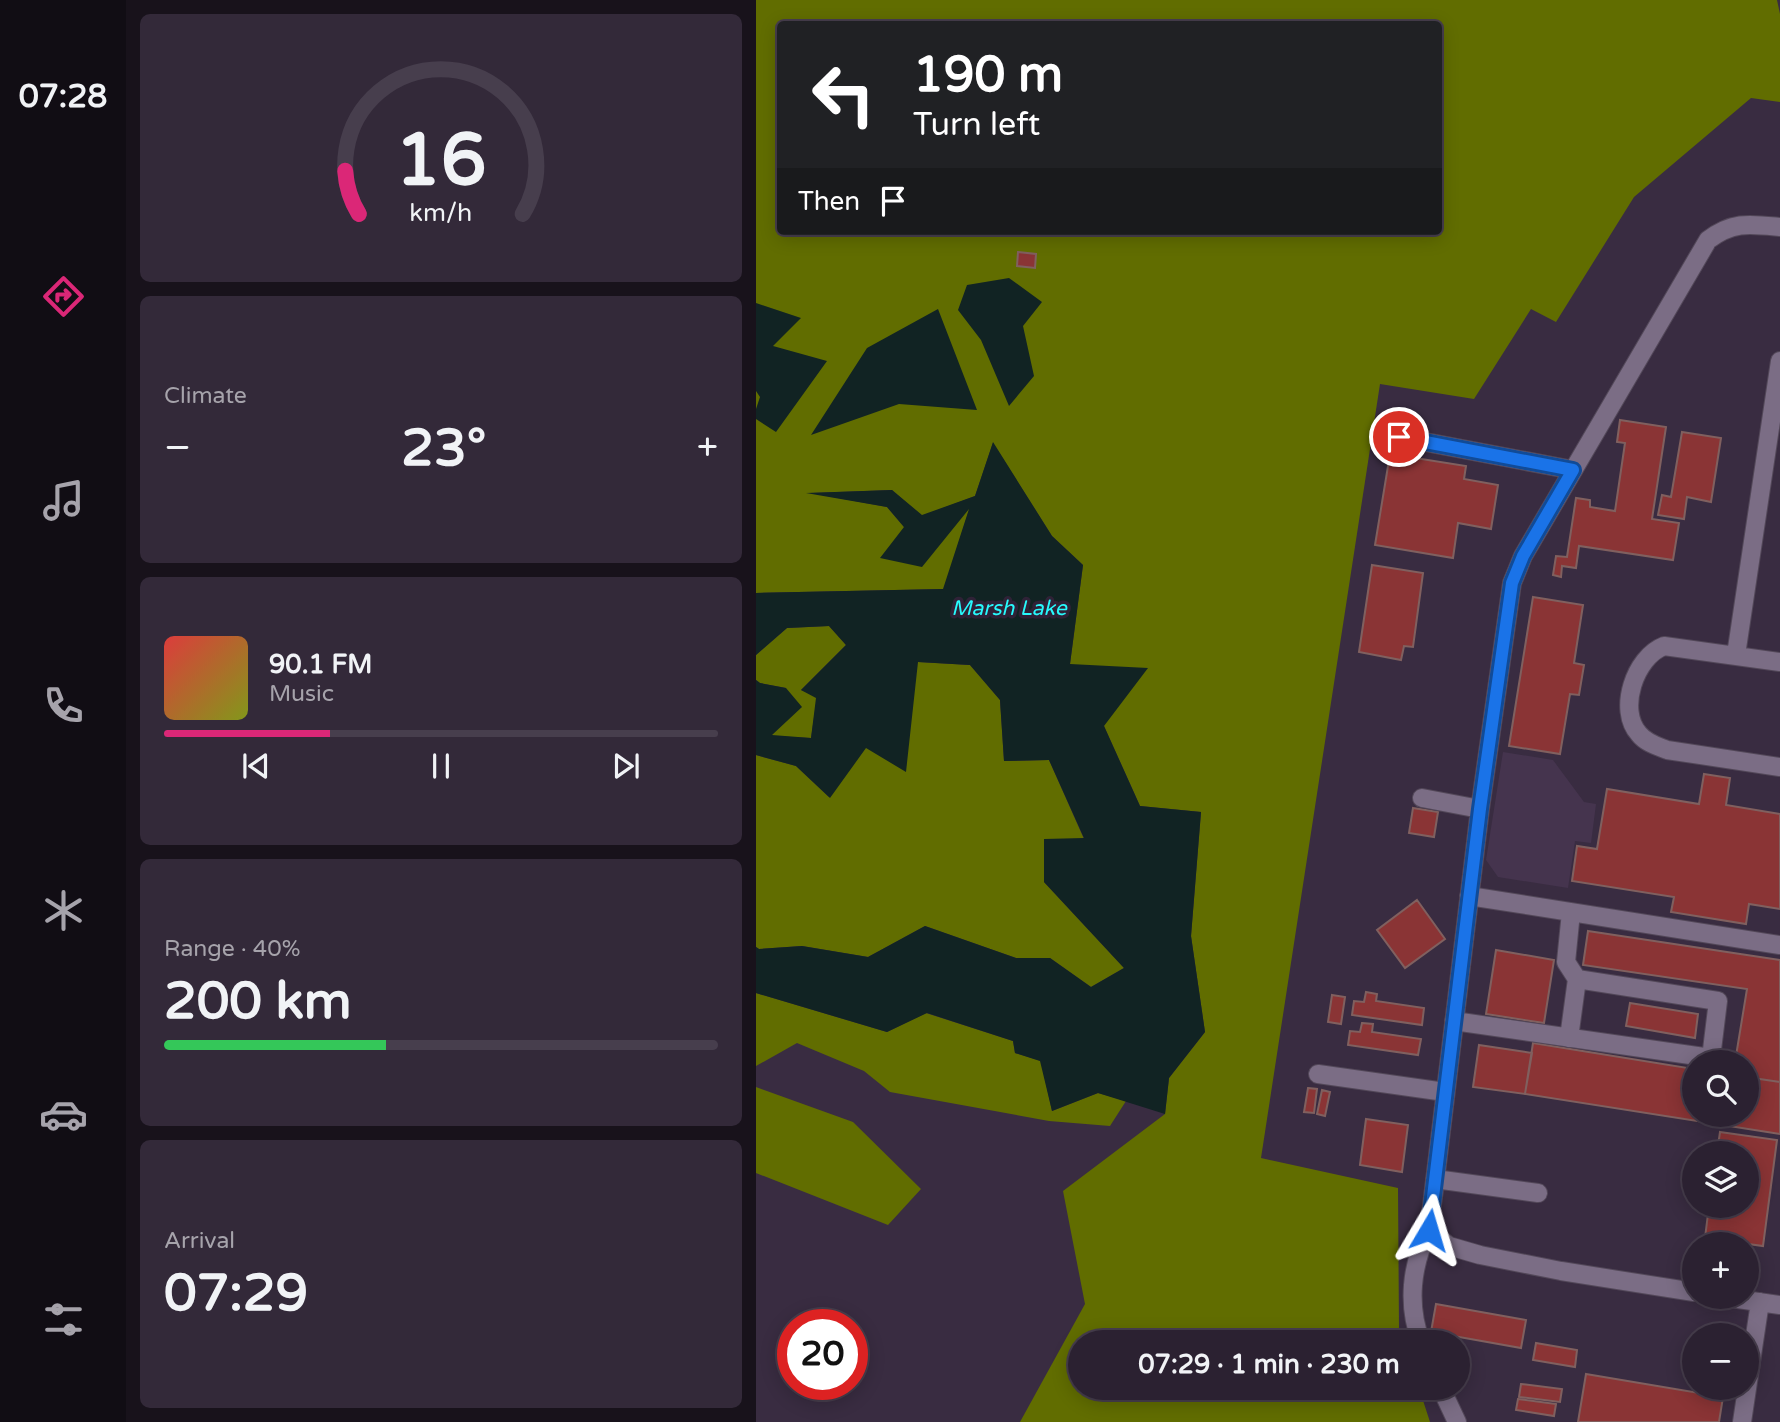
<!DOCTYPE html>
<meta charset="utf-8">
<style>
body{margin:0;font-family:"Varela Round",sans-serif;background:#332939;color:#f1f3f6;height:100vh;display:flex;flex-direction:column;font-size:26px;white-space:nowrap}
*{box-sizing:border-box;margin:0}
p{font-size:23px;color:#a6a3ab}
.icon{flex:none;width:38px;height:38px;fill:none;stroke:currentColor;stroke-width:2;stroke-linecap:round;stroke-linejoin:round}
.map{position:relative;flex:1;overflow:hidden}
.sheet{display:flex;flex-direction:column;gap:14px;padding:14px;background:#18121b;width:630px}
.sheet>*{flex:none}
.hud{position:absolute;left:21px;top:21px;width:665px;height:214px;border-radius:7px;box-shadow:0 4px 18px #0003,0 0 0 2px #473e4d;background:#202124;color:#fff;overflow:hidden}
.controls{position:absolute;left:926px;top:1050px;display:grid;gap:14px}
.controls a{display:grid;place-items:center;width:77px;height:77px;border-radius:50%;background:#2b2131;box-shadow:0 4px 18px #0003,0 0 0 2px #473e4d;font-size:35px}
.speed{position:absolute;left:21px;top:1309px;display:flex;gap:14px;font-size:35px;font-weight:700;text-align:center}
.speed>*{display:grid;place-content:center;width:91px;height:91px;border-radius:50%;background:#2b2131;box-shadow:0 4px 18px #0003,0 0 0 2px #473e4d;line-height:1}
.speed .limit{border:10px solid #d22;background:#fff;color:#111}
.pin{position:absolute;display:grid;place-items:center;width:60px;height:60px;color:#fff;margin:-30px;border:4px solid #fff;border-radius:50%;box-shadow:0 2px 7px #0007}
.me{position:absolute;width:77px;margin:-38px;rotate:7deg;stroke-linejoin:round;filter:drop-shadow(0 0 5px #0008)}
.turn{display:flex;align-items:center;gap:24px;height:147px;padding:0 21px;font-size:32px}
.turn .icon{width:91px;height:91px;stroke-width:2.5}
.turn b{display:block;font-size:49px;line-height:60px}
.then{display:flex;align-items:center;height:66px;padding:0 21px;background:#0003;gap:14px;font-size:26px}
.big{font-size:52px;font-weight:700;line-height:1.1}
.sheet .card{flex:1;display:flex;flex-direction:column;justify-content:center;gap:10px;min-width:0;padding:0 24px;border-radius:10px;background:#332939}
.sheet .dial{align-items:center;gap:0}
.dial svg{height:182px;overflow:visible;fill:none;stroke:#473e4d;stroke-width:7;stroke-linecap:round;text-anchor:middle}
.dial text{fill:#f1f3f6;stroke:none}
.song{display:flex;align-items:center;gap:21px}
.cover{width:84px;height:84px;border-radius:10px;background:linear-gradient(135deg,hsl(0 70% 55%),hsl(70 70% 35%))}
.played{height:7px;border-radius:4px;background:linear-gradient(90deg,#db2777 30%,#473e4d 30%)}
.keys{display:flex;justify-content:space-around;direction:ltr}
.heat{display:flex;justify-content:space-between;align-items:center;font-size:38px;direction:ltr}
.charge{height:10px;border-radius:5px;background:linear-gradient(90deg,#34c759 40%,#473e4d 0)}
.trip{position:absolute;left:312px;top:1330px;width:402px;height:70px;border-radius:35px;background:#2b2131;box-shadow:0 4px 18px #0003,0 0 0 2px #473e4d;font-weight:700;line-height:70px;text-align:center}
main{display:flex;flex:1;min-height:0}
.tab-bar{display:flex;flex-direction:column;width:126px;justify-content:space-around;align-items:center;background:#110d14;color:#a6a3ab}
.tab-bar .icon{width:49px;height:49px}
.tab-bar .selected{color:#db2777}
.tab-bar b{font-size:32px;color:#f1f3f6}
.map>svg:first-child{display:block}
.built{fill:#45344e}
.forest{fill:#616d00;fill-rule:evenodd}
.water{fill:#112323}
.building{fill:#8a3435;stroke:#80605f;stroke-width:2}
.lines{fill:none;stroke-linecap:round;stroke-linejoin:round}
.minor-casing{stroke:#534859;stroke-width:20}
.minor{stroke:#7b6d85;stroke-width:18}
.route-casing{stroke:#114b97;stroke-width:18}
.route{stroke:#1a73e8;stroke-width:12}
.labels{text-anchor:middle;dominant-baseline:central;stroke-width:7;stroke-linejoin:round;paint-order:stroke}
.water-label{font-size:21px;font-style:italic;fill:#27fafd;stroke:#2f2237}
</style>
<main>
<nav class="tab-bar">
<b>07:28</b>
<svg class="icon selected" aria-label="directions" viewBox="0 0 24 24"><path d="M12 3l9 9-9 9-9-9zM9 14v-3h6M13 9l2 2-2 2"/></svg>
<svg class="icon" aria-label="music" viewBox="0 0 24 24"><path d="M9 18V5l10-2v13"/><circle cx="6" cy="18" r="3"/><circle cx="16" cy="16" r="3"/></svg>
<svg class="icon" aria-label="phone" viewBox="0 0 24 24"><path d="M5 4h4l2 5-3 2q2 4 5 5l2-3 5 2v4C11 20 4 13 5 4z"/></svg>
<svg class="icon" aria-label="climate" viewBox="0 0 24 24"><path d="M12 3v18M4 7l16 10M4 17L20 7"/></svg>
<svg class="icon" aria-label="car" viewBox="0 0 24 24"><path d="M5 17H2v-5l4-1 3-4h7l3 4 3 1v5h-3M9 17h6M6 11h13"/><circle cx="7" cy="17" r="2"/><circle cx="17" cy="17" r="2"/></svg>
<svg class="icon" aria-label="filters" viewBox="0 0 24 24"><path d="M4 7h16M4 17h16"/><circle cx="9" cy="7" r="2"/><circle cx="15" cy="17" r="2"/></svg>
</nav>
<section class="sheet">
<div class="card dial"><svg viewBox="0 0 100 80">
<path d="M14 69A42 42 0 1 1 86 69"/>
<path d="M14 69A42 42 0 0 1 8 50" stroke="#db2777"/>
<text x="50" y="56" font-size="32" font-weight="700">16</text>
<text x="50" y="72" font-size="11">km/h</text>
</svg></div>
<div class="card"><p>Climate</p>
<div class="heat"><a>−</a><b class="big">23°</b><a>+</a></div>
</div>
<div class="card">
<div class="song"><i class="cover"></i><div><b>90.1 FM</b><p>Music</p></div></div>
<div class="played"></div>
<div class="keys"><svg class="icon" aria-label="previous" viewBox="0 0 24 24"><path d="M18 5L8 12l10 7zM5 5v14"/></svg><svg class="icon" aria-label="pause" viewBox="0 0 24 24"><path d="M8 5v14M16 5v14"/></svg><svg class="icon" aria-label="next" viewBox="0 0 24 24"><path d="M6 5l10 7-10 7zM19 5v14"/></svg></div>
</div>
<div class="card"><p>Range · 40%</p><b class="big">200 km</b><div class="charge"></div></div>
<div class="card"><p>Arrival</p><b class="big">07:29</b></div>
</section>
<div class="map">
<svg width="1024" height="1422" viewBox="0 0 1024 1422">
<rect width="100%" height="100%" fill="#392c41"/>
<path class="built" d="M747,752L797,760L828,802L840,804L835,843L819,841L812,888L742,877L730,860Z"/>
<path class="forest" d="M0,0H1021L1024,14V102L995,98L878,197L800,322L775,309L718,399L624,384L505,1158L642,1188L643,1328L648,1342H324V1388H663L674,1422H264L329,1304L307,1191L409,1114L413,1078L449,1032L435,936L445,812L384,806L348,726L314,664L327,565L296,536L237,443L219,496L166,516L136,490L55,493L131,507L148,527L214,507L188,589L0,593ZM24,24H682V231H24Z
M73,626L90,645L45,690L61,697L55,738L15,736L30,688L4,683L0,680V655L31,628Z
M162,662L214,665L244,700L248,761L293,760L328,839L288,882L368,968L335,987L294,958H260L169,926L112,957L46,946L3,949L0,947V755L40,766L73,797Z
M0,993L131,1032L170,1013L257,1041L259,1053L285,1061L296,1111L342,1093L370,1101L354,1126L293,1121L134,1092L108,1071L41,1043L0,1066Z
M0,1087L97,1122L165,1189L132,1225L0,1173Z"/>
<path class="water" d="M253,278L286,302L267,326L278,376L253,406L225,340L202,310L211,285Z
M0,303L45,318L17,346L71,361L20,432L0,419V409L4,397L0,391Z
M182,309L221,410L143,404L55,435L111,348Z
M237,442L296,536L327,565L314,664L392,668L348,726L384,806L445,812L435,936L449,1032L413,1078L409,1114L342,1093L296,1111L284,1061L259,1053L257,1041L171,1013L131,1032L0,993V947L3,949L46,946L112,957L169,926L260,958H294L335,987L368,968L288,882V839L328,838L293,760L248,761L244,700L214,665L162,662L150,772L110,748L74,798L40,766L0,755V680L4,683L30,688L46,707L16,735L55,738L60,698L45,690L90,645L73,626L31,628L0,655V593L187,589L213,509L166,567L124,558L148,527L131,507L50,493L136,490L166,515L219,496Z"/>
<path class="building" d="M262,252L280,254L279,268L261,266Z
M864,420L910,427L896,519L923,523L917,560L823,546L820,568L806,566L805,577L797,575L800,556L811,557L820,498L834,500V507L859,511L869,443L861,442Z
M926,432L965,438L955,502L931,497L928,519L902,515L906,495L915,497Z
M634,454L710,466L708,479L742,485L735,529L702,523L697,558L619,545Z
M616,565L667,573L657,647L648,646L645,660L603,652Z
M777,597L827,605L818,663L828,665L823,695L814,694L804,754L753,746Z
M948,774L974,778L970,805L1024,814V909L993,904L990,924L915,912L918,897L816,881L821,846L841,849L851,789L943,804Z
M657,808L682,812L678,837L653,833Z
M661,900L689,939L649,968L621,930Z
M832,931L1024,960V1082L990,1077V1062H979L991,989L827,965Z
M740,950L798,960L788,1023L730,1014Z
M610,992L621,994L620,1001L668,1008L666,1025L596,1015L598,1001L608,1002Z
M576,995L589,997L585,1024L572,1022Z
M874,1003L942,1014L939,1038L870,1026Z
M606,1023L617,1024L616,1032L665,1039L662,1055L592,1045L594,1031L604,1032Z
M777,1043L938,1069V1115H990V1077L1024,1082V1134L769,1094Z
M723,1045L776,1053L769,1094L717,1087Z
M552,1088L561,1089L558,1113L548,1112Z
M566,1090L574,1092L569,1116L561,1114Z
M610,1119L652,1125L646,1172L604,1165Z
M964,1132L1021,1140L1007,1246L949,1238L953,1206H990V1153H961Z
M680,1304L770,1320L765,1348L675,1332Z
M780,1343L821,1350L819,1367L777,1360Z
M830,1374L967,1397L963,1422H822Z
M765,1384L806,1389L804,1402L763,1397Z
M762,1399L800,1404L798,1416L760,1410Z"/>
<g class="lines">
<defs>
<path id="minor" d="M643,437L817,470
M980,655L1024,361
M1024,662L908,646C879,657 861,710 883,734C890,743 901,746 911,750L1024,767
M666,798L724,809
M713,896L1024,945
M698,1021L955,1058L962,1001L821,979L810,962L815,912
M813,1038L821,979
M562,1074L689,1092
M679,1179L782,1193
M673,1230L693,1246L724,1255L805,1271L938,1292
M968,1297L1024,1305
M665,1342C651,1305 655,1265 673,1230L724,809L756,583L767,556L952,240C977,221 994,224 1024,227
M685,1388L701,1422
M986,1422L1004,1302"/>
</defs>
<use href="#minor" class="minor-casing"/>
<use href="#minor" class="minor"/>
</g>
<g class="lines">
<defs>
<path id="route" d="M643,437L817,470L767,556L756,583L724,809L673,1230"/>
</defs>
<use href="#route" class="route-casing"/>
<use href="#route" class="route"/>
</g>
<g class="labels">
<g class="water-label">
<text x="253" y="608">Marsh Lake</text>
</g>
</g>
</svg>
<div class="controls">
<a><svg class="icon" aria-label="search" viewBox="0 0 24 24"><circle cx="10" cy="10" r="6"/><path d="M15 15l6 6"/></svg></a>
<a><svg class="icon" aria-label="layers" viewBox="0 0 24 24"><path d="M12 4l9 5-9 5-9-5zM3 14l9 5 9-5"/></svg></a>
<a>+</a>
<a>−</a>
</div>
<div class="speed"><div class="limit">20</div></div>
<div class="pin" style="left:643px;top:437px;background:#d93025"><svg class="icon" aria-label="arrive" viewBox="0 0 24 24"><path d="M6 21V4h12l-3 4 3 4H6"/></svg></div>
<svg class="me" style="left:673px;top:1230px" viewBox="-20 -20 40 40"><path d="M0-17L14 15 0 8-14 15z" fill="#1a73e8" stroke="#fff" stroke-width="4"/></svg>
<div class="trip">07:29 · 1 min · 230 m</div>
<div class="hud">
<div class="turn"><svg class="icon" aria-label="left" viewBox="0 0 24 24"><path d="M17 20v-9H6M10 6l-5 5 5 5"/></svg><div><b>190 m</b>Turn left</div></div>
<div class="then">Then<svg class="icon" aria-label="arrive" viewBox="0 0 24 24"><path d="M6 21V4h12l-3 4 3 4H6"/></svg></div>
</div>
</div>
</main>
